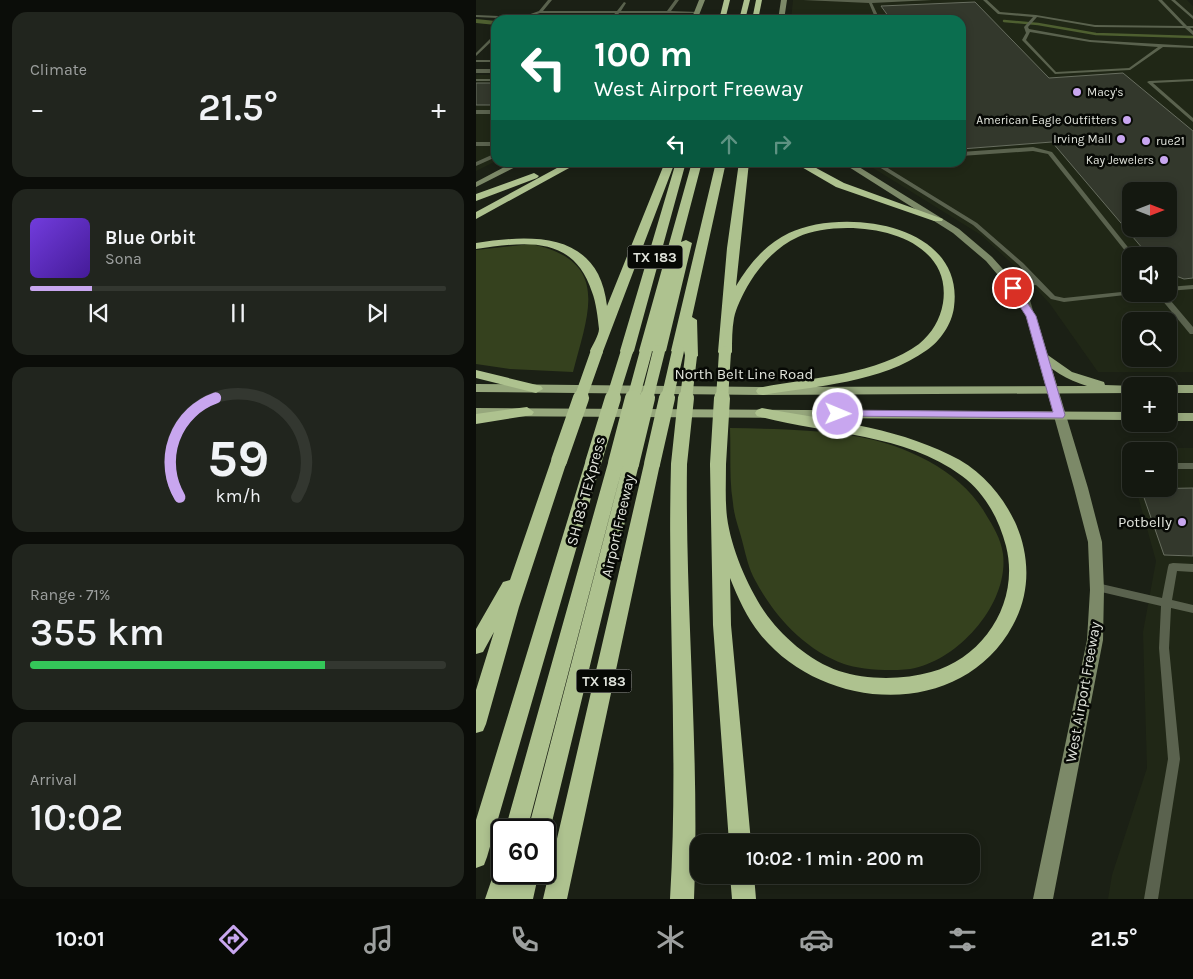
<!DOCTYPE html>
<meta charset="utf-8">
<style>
body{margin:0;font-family:Karla,sans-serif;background:#21251e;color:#f1f3f6;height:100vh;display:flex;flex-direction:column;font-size:19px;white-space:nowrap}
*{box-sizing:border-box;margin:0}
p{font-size:16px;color:#9da09f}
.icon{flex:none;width:28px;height:28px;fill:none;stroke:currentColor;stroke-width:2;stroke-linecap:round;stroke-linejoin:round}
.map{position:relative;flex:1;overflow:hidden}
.details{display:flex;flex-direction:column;gap:12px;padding:12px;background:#0b0d09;width:476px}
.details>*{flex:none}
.top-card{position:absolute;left:15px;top:15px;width:475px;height:152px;border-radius:15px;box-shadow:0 2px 8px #0003,0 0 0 1px #333730;background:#0b6e4f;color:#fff;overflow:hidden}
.needle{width:32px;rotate:90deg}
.controls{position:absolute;left:646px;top:182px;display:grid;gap:10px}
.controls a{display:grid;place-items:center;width:55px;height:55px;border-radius:10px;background:#141810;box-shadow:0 2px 8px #0003,0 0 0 1px #333730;font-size:25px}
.speed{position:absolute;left:15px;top:819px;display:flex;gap:10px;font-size:25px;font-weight:700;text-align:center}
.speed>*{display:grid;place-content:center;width:65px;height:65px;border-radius:50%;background:#141810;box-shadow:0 2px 8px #0003,0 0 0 1px #333730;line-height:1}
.speed .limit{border:2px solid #111;border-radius:8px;background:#fff;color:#111}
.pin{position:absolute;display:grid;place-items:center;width:42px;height:42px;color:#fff;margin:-21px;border:2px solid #fff;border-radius:50%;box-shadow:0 1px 5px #0007}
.me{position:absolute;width:55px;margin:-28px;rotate:91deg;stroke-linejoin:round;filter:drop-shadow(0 0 4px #0008)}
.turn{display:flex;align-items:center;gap:18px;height:105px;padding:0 20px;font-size:22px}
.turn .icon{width:65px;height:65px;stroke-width:2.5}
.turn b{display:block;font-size:35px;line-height:42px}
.lanes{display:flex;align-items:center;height:48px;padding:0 20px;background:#0003;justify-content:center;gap:25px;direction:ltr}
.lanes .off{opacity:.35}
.big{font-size:38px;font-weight:600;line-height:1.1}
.details .widget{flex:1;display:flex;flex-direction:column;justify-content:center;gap:8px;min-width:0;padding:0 18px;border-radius:15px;background:#21251e}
.details .dial{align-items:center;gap:0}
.dial svg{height:130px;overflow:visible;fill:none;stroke:#333730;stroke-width:7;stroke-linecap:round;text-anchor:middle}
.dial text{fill:#f1f3f6;stroke:none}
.song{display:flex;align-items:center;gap:15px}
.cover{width:60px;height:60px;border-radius:8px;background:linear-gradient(135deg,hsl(260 70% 55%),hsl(260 70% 35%))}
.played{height:5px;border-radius:2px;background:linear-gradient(90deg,#c8a6ef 15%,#333730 15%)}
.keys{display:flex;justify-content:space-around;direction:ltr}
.heat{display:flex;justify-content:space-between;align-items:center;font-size:28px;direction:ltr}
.charge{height:8px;border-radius:4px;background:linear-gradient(90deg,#34c759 71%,#333730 0)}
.trip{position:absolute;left:214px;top:834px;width:290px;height:50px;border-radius:15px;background:#141810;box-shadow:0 2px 8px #0003,0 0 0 1px #333730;font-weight:600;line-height:50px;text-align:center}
.menu{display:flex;height:80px;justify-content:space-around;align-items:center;background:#080a06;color:#9da09f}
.menu .icon{width:35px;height:35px}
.menu .active{color:#c8a6ef}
.menu b{font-size:22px;color:#f1f3f6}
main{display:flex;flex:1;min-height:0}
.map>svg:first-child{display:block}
.built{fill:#202716;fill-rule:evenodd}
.green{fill:#35411e}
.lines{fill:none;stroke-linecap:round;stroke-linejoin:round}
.stream{stroke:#4e5f30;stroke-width:2.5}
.canal{fill:#4e5f30;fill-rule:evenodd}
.building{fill:#33382c;stroke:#686e60;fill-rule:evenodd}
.lane{fill:#5a624e;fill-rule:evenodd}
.street{fill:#5a624e;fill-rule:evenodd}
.secondary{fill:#7c8968;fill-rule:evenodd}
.primary{fill:#96a77c;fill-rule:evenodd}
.highway{fill:#aec28f;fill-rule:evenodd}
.highway-bridge-far1{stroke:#aec28f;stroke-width:12}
.highway-bridge{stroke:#aec28f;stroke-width:16}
.route{fill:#c8a6ef;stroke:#826c9b}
.poi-dot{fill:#c8a6ef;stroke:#070905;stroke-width:2}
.labels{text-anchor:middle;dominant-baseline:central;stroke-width:5;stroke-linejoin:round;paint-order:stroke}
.far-poi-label{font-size:12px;fill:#e1e4dc;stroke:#070905;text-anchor:end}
.shield{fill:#070905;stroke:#a0a29c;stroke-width:1}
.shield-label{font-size:14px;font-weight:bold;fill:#e1e4dc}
.street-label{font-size:15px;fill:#e1e4dc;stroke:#070905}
.poi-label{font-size:15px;fill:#e1e4dc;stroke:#070905;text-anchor:end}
</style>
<main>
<section class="details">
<div class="widget"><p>Climate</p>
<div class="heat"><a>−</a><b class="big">21.5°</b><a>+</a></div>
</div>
<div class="widget">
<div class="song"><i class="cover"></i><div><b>Blue Orbit</b><p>Sona</p></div></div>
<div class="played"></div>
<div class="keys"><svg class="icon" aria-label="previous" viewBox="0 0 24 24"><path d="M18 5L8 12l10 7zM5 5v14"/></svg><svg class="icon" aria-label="pause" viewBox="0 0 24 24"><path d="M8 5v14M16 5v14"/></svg><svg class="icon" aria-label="next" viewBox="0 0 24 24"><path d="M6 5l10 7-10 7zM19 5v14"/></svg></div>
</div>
<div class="widget dial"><svg viewBox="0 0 100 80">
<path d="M14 69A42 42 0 1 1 86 69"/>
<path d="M14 69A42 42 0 0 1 36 8" stroke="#c8a6ef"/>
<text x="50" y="56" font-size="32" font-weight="700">59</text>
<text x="50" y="72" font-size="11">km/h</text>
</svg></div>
<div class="widget"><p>Range · 71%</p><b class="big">355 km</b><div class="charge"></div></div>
<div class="widget"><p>Arrival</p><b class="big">10:02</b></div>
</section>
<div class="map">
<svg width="717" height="899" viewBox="0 0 717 899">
<rect width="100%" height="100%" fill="#1b2015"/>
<path class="built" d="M317,0H711L717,6V372H622L574,304L544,271L505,235L389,163L485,162V20H315ZM655,191H692V229H655ZM655,256H692V294H655ZM655,321H692V359H655Z
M0,75H20V161L0,171Z
M649,448H717V899H632L636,875L671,768L667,632L680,561L660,489H692V451H655V470Z"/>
<path class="green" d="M55,244C136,261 112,313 97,372L34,369L0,364V250Z
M254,428C297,429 341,429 384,437C429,445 485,471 509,513C517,526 525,539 527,554C533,603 484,658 439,668C423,672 383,670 368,664C329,650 298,616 279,580C273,569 270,556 267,544C264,531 258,517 257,503C253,479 255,453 254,428Z"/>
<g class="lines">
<path class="stream" d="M528,21L562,24L620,34L717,37"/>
<path class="canal" d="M0,19L20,21V25L0,23Z"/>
</g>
<path class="building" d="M499,2L573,78L647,73L717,131V278L708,279L692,273V256H673L576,142L485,149V20H415L405,6ZM655,191H692V229H655Z
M0,83H20V105H0Z
M717,488V556L688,555L665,489Z"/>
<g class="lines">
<path class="lane" d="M72,0H76L67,11H141L148,2L150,3L145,11H191L199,0H203L195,11L223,12L221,13H143L139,20H135L139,13H64L46,19L0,17V15L46,17L63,11Z
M327,0H456L396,3L404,20H400L393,3Z
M507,0H511L524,12L560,15L619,25L707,26L682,0H686L711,26H717V28H714L717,31V35L709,28L619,27L561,17L552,27L553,29L614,40L717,46V48L687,47L654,70L579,74L546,40L550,33L548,27L557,17L522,14ZM554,32L614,42L682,47L653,68L580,72L550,40Z
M695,0H699L717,16V19Z
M16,37H20V39H18L0,56V53Z
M0,60H20V62H0Z
M0,79H20V81H0Z
M717,79V81L677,83L717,118V122L671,82L673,81Z
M0,110H20V114H0Z
M0,142H20V146H0Z
M557,147L576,152L659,256L654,257L572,154L557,151L485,156V152Z
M20,153V157L0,166V162Z
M395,162H402L501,223L547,263L579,296L588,298L655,291V294H658L588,302L575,299L560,285L554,286V300L558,314L557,316H551L546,300L548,285L557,282L543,265L497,225Z
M717,285V289L692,291V287Z
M681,294H689L717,327V334H714Z
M692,463H717V469H692Z
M697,563L717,564V572L701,571L696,600L717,605V613L695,608L693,648L704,759L682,899H668L692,759L683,648L685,606L621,591L617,590L616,587L617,584L621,583L686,598L692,567L693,564Z"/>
<path class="street" d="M0,69H20V73H0Z"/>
<path class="secondary" d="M223,0H229L221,20H215Z
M305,0H311L308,20H302Z
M38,162H49L0,187V182Z
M365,162H375L483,229L516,257L534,277L560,316L612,488L626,542L628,590L627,640L577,899H557L611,640L614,590L612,542L598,488L550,316L527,281L510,261L477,233Z"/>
<path class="primary" d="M566,351L596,372L628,382L629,385L659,386H655V393L287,395L0,392V384L287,387L611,386C592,380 573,370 561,354Z
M692,385H717V393H692V386H688Z
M0,408L655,412V420L0,416Z
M692,413H717V421H692Z"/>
<path class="highway" d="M248,0H254L249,20H243Z
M268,0H274L269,20H263Z
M280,0H286L282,20H276Z
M92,162H104L0,219V212Z
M189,162H199L126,354H116L114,351C116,346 123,335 123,329C122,319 120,302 116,292C97,234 49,242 0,249V243C58,234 123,232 131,306Z
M200,162H210L158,351L156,354H146L144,351Z
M216,162H226L205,242L210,240L216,243L190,351L183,355L176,351L170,355L165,354L163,351Z
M240,162H250L216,317L221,320L222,356L215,360L210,359L208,351L202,355L195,351Z
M263,162H273L260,286C273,264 290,244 313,233C369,207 489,224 478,307C476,324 464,341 451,350C405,383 340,386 287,395L282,394L280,391L282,388L287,387C335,378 403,374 443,344C456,333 464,320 467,303C478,230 370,216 322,237C300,247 283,266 271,287C266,296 260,308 258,318C256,329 256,341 256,352L254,355H244L242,352L251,248Z
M317,162H329L368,183L467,219L466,221H458L360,187Z
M58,173L63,176L61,178L0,201V194Z
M0,370L65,386L67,389L60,393L0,378Z
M51,407L58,412L56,415L0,424V414Z
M286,408C349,420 416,426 474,455C504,469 525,493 539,522C554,555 555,592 537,625C486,720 348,713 284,634C271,618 262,598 254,578L255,625L275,842H253L237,625L234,464L237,460H247L250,464C250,481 249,500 251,517C255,548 271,585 288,611C305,636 334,661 363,671C390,680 427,680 455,672C509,657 544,601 530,546C523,519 509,493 486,476C426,432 349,435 281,416L279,413L281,410Z
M83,456L88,457L91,461L43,607L10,724L7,731L0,733V690L18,632L7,652L0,654V629L27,582L34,580L75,461L78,457Z
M117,458L122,459L125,463L11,857L8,865L0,868V820L109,463L112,459Z
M140,458L145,459L147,464L150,460H160L163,464L74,830L69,839V830H52L147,465L51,830H29L132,463L135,459Z
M176,459L181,460L184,464L91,899H67L168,464L171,460Z
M203,459L208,460L211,464C209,609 224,754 218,899H194C203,754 191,609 195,464L198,460Z
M26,862V872H63L57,899H33L40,874L33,899H9L21,864Z
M254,875H278L280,899H256Z"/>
<path class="highway-bridge-far1" d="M104,399L121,351
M136,399L151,351
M157,399L170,351
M171,399L183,351
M191,399L202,351
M210,399L215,356
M246,399L249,352"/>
<path class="highway-bridge" d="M83,461L105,398
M117,463L137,398
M140,463L157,398
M155,464L171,398
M176,464L191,398
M203,464L210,398
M242,464L246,398"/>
</g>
<path class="route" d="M534,286H540L560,316L589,415L587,418L358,416L356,414L362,410L577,412L550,316L532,288Z"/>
<g class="poi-dot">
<circle cx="601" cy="92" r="5"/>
<circle cx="651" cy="120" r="5"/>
<circle cx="645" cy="139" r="5"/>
<circle cx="670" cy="141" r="5"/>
<circle cx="688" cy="160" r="5"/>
<circle cx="706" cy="522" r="5"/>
</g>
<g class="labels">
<g class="far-poi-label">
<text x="611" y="92" text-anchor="start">Macy's</text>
<text x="641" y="120">American Eagle Outfitters</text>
<text x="635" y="139">Irving Mall</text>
<text x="680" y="141" text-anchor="start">rue21</text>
<text x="678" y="160">Kay Jewelers</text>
</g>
<g class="shield">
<rect x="151.5" y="245.5" width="55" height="23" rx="4"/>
<rect x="100.5" y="669.5" width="55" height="23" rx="4"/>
</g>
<g class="shield-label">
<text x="179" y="257">TX 183</text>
<text x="128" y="681">TX 183</text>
</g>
<g class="street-label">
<text x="268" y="374">North Belt Line Road</text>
<text transform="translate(110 491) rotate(-75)">SH 183 TEXpress</text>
<text transform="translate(142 526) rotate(-77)">Airport Freeway</text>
<text transform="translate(607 692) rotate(-80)">West Airport Freeway</text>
</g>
<g class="poi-label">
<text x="696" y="522">Potbelly</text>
</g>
</g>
</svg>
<div class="controls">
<a><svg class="needle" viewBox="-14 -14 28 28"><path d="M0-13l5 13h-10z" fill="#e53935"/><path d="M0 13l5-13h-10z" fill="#9da09f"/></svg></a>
<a><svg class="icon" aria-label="sound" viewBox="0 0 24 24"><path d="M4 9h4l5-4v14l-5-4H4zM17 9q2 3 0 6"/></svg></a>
<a><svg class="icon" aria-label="search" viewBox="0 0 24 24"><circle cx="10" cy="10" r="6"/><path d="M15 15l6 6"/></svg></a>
<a>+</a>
<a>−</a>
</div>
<div class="speed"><div class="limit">60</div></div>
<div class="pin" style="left:537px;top:288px;background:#d93025"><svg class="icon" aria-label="arrive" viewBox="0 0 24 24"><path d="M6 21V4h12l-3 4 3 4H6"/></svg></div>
<svg class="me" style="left:362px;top:414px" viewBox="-20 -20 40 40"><circle r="17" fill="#c8a6ef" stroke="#fff" stroke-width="3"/><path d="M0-11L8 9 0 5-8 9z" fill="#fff"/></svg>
<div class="trip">10:02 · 1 min · 200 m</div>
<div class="top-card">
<div class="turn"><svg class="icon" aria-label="left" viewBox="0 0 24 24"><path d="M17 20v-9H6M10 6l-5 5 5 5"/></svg><div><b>100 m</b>West Airport Freeway</div></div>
<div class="lanes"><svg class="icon" aria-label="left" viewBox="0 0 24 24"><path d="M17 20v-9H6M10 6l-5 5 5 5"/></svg><svg class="icon off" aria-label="ahead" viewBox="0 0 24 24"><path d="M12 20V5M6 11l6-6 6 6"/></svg><svg class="icon off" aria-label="right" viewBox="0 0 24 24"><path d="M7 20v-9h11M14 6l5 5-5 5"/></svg></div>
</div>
</div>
</main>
<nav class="menu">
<b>10:01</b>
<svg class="icon active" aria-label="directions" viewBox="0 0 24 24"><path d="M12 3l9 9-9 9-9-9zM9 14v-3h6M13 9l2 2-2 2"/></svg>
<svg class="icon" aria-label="music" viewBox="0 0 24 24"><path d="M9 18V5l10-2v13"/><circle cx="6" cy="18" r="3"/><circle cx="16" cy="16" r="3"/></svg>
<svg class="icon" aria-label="phone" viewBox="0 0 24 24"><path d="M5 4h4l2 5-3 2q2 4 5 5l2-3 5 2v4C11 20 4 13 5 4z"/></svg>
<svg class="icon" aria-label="climate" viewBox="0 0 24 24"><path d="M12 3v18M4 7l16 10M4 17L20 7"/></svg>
<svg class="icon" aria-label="car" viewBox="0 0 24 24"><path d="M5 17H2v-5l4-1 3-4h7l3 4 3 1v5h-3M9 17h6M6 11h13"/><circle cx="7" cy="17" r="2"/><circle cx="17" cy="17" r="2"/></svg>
<svg class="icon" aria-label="filters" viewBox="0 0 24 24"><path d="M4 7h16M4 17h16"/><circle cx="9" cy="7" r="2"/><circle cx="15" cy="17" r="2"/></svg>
<b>21.5°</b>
</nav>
